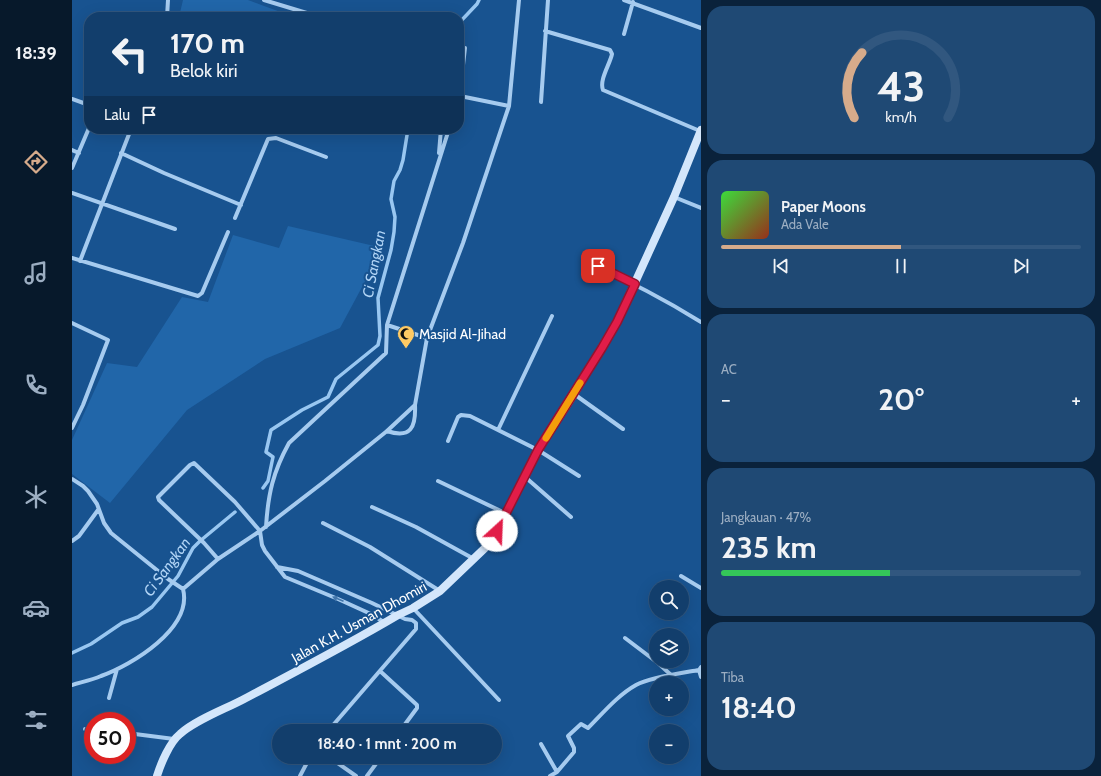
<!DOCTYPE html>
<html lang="id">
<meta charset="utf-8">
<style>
body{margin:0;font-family:Cabin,sans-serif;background:#1f4974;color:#f1f3f6;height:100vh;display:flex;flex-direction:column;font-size:15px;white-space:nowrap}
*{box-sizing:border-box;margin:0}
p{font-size:13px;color:#9caec2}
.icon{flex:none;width:22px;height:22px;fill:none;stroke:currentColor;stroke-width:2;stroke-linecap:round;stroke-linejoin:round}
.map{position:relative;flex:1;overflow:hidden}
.details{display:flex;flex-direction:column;gap:6px;padding:6px;background:#0a223b;width:400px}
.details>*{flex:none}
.top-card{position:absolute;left:12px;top:12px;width:380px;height:122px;border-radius:16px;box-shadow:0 4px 16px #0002,0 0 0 1px #31577f;background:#123e6c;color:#f1f3f6;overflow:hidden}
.controls{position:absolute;left:577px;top:580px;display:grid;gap:8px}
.controls a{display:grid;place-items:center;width:40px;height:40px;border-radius:50%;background:#123e6c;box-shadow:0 4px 16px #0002,0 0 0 1px #31577f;font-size:20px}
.speed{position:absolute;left:12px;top:712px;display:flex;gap:8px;font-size:20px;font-weight:700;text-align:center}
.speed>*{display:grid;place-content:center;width:52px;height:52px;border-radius:50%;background:#123e6c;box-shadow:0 4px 16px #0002,0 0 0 1px #31577f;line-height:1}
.speed .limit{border:6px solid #d22;background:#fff;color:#111}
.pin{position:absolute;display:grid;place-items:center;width:34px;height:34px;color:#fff;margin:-17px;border-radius:8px;box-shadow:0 2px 6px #0006}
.me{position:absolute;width:44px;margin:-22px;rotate:25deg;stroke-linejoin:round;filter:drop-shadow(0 0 3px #0008)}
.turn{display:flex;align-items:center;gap:14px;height:84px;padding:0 20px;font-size:18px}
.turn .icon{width:52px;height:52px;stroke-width:2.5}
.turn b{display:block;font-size:28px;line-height:34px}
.then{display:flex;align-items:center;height:38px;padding:0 20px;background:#0003;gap:8px;font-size:15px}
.big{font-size:30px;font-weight:700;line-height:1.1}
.details .tile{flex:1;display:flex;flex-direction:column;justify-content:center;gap:6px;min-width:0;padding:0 14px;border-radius:16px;background:#1f4974}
.details .dial{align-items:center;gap:0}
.dial svg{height:104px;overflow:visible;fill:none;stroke:#31577f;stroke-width:7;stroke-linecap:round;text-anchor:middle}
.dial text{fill:#f1f3f6;stroke:none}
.song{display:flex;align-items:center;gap:12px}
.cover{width:48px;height:48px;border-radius:6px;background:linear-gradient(135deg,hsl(120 70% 55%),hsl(10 70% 35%))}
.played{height:4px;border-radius:2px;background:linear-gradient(90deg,#d6ab8b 50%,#31577f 50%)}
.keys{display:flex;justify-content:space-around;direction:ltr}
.heat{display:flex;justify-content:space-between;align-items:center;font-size:22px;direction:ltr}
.charge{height:6px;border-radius:3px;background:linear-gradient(90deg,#34c759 47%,#31577f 0)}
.trip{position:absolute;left:200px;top:724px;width:230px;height:40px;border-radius:20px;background:#123e6c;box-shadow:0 4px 16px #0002,0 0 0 1px #31577f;font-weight:700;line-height:40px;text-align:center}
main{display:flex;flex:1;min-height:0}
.menu{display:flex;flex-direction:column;width:72px;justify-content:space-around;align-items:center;background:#07192b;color:#9caec2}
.menu .icon{width:28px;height:28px}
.menu .current{color:#d6ab8b}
.menu b{font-size:18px;color:#f1f3f6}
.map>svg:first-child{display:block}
.green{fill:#2166a9}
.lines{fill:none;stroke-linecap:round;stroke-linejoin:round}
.stream{stroke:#99c7f1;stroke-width:3.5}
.street{stroke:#a6cbef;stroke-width:4}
.secondary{stroke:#d3e6fb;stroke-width:8}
.oneway{fill:#4377ac}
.route-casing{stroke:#92132f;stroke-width:10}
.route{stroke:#e11d48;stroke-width:7}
.slow{stroke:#f59e0b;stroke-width:7}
.labels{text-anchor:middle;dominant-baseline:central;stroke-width:4;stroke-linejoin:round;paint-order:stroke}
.poi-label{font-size:14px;fill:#fff;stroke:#185390;text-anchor:start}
.street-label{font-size:14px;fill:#fff;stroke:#185390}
.water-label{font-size:15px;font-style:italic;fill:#b2d5f6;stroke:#185390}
</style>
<main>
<nav class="menu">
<b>18:39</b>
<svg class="icon current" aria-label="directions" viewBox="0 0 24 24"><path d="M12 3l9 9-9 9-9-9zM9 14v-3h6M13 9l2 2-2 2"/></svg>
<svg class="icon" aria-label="music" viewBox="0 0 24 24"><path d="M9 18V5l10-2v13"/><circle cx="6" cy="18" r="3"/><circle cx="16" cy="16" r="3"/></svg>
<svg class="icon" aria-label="phone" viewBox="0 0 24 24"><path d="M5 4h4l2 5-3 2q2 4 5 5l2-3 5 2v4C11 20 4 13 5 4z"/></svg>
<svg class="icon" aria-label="climate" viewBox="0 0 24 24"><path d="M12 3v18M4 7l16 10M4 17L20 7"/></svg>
<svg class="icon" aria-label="car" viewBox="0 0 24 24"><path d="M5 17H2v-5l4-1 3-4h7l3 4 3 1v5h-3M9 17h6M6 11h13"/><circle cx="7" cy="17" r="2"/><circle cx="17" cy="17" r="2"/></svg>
<svg class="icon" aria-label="filters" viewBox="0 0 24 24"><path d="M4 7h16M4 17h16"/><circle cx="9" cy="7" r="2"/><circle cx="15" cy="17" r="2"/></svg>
</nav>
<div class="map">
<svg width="629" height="776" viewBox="0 0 629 776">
<rect width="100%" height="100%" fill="#185390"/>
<path class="green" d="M111,0H176L222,17H107Z
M216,226L311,248L268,328L193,359L115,410L38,503L0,474V440L35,363L65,367L110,297L136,302L161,235L207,248Z"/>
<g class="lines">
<path class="stream" d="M387,23L405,4L407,0
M191,488L196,481L201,457L194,452L199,430L230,410L256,397L264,379L306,345L308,336L306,298L319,250L322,232L323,217L319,199L322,181L328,170L331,160L336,129
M0,653L19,644L50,623L66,617L80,607L106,576L121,548L128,541L163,512"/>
<path class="street" d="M192,0L248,17
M552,0L629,28
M95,17L96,0
M473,31L538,50L540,54C538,64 527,80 531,90L628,131
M552,34L561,2
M388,96L437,106
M0,99L17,105
M387,99L393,48
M469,102L476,0
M0,150L7,153
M49,153L92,173L169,205
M367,153L369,129
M0,168L17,128
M0,193L103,229
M602,197L629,208
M163,218L196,139L204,138L254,157
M0,258L126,296L130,293L156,232
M8,261L59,129
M513,261C553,279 592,299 629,322
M0,323L36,340L11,405L0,428
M315,325L355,338
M502,394L551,429
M426,430L480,316
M315,431C339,439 344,427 343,405
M376,441L386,417L389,415L398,416L466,450L507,476
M452,476L499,517
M0,479L11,486L16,491L25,504L32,523L39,533L96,579L111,589C121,628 60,665 29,676C20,680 10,682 0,685
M366,481L433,513
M300,507L344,527L402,559
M251,523L298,547L368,591
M194,527C196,494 201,472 217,443L314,353L315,325L377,129
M0,541L7,536L26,510
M146,559L132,543L87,500L86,497L118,465L122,463L163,502L188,531L190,545L193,551L213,577L266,599L301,615L313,623
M205,567L226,571L300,603L333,619L340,620L344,623V629L256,731
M609,576L629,588
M111,589L146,559L188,531L253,481L315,431L343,405L355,338L391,243L437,106L447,0
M341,608L427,700
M553,638L586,663L599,675
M629,667L627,670L629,677
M308,671L345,705V708L328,731
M37,698L45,669
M13,729L21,730
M55,733L102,739
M469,744L485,772
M257,757L284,776
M228,776L238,757
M295,776L309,757
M478,776L485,772L502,752V748L496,736L509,724L516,728C531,713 546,695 564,685C579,677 610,673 627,670"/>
<path class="secondary" d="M85,776C89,763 98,742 108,734C125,719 154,709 174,698C225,671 277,644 326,615L341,608L368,591L413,548L425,531L466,450L502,394L545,322L602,197L629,130"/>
</g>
<defs><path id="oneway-solid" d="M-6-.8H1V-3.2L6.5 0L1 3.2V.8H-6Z"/></defs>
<use class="oneway" href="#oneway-solid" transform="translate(266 599) rotate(-157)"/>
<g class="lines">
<defs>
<path id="route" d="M425,531L466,450L530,348L545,322L563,284L526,266"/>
</defs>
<use href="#route" class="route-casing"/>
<use href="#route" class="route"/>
<path class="slow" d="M474,438L508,383"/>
</g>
<defs>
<symbol id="mosque-pin" viewBox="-11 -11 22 30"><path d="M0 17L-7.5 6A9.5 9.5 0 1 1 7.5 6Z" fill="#ffca64" stroke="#185390"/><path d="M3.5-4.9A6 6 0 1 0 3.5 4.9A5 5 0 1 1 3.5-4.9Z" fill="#111"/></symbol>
</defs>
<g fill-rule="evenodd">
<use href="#mosque-pin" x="324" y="324" width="20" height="27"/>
</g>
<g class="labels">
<g class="poi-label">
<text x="347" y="334">Masjid Al-Jihad</text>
</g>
<g class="street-label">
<text transform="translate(287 622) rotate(-29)">Jalan K.H. Usman Dhomiri</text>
</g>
<g class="water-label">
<text transform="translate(302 264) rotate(-79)">Ci Sangkan</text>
<text transform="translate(95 567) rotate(-54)">Ci Sangkan</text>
</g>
</g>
</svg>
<div class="controls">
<a><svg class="icon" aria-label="search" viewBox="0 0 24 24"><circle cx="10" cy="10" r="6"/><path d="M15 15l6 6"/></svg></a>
<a><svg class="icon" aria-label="layers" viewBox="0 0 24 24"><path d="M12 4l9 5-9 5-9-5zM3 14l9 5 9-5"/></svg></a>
<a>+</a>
<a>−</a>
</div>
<div class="speed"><div class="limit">50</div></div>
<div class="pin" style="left:526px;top:266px;background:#d93025"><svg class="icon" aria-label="arrive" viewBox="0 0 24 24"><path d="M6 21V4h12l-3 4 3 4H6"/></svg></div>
<svg class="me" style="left:425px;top:531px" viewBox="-20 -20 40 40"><circle r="19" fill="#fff"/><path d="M0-13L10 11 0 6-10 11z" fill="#e11d48"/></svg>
<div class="trip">18:40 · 1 mnt · 200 m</div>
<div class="top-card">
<div class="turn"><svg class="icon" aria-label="left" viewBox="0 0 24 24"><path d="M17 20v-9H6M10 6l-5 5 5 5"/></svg><div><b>170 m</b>Belok kiri</div></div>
<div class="then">Lalu<svg class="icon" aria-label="arrive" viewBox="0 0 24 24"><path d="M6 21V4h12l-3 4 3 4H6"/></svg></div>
</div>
</div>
<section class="details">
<div class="tile dial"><svg viewBox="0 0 100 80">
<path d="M14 69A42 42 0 1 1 86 69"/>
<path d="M14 69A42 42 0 0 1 20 19" stroke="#d6ab8b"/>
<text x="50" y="56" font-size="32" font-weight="700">43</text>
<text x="50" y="72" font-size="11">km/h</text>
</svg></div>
<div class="tile">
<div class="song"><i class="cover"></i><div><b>Paper Moons</b><p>Ada Vale</p></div></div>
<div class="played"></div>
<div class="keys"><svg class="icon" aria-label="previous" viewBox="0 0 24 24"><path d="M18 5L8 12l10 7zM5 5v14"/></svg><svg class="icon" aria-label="pause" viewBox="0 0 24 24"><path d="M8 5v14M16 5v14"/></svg><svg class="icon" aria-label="next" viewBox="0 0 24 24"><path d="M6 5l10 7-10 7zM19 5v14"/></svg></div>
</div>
<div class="tile"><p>AC</p>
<div class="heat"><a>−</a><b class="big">20°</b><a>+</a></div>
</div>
<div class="tile"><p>Jangkauan · 47%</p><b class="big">235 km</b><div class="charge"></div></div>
<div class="tile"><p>Tiba</p><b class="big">18:40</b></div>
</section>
</main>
